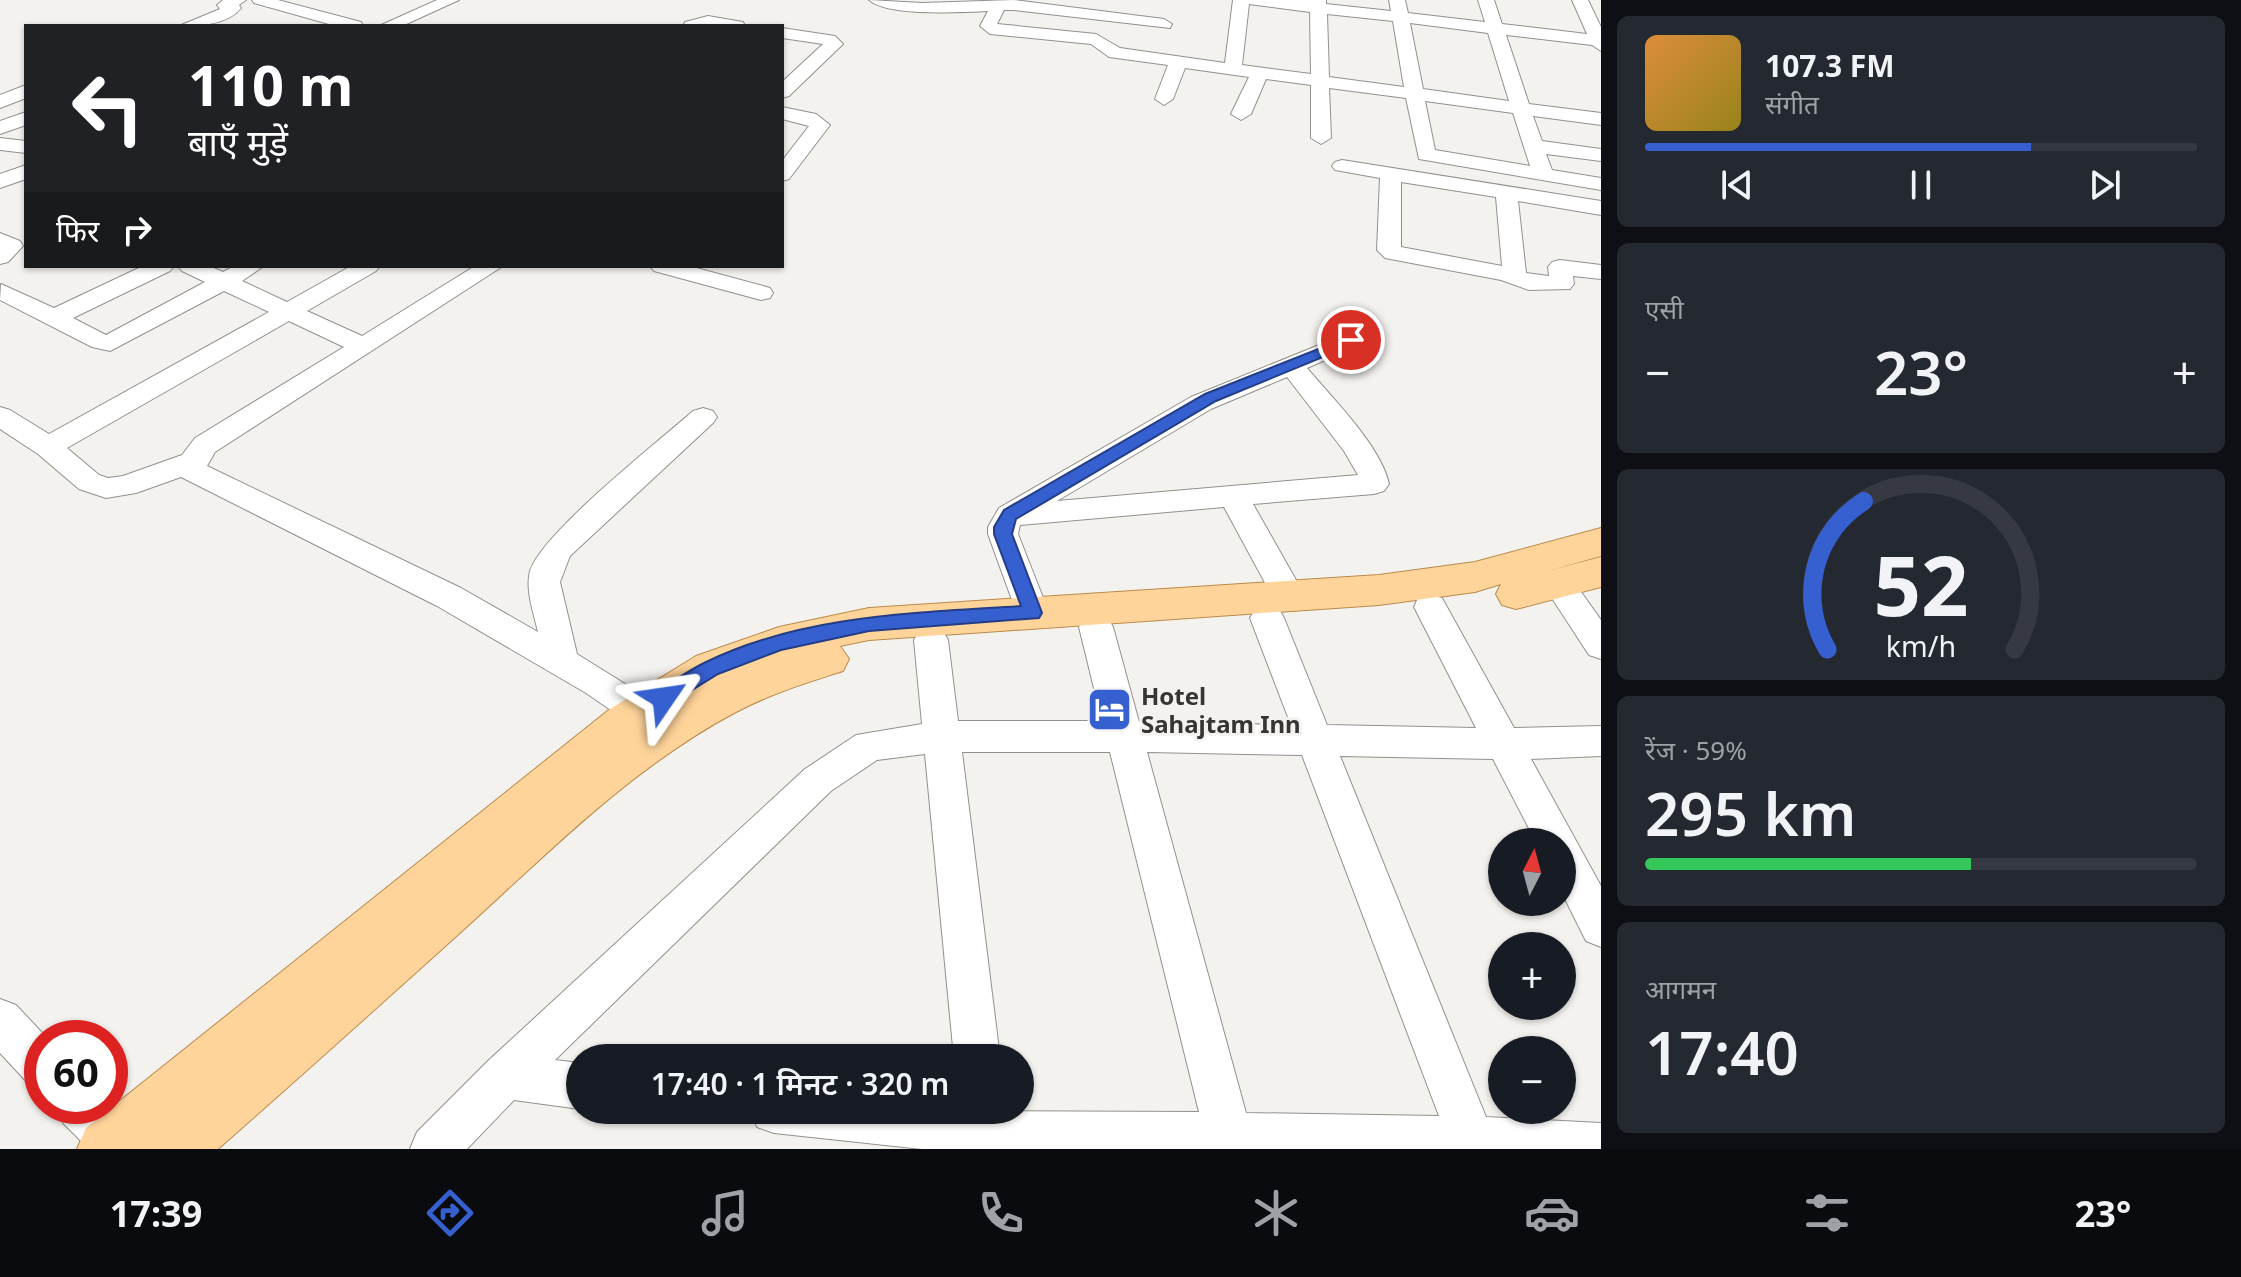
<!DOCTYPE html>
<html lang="hi">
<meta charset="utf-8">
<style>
body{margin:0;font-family:"Noto Sans","Noto Sans Devanagari",sans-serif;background:#242831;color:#f1f3f6;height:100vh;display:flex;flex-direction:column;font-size:30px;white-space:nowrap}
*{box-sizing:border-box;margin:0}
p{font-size:26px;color:#9ea1a6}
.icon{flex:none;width:44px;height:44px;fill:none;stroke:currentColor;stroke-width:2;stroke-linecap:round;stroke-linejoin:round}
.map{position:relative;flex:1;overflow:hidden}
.drawer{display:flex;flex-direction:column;gap:16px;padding:16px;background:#0d0f14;width:640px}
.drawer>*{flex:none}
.guide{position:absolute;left:24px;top:24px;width:760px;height:244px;border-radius:0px;box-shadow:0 2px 6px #0004;background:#202124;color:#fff;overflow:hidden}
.needle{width:52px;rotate:6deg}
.controls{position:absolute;left:1488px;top:828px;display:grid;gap:16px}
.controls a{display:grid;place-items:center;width:88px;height:88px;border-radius:50%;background:#171b24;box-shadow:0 2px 6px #0004;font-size:40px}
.speed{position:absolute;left:24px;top:1020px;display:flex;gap:16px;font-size:40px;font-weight:700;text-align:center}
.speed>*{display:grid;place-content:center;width:104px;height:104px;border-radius:50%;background:#171b24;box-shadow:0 2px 6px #0004;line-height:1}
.speed .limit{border:12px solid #d22;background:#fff;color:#111}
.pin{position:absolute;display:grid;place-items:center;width:68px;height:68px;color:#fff;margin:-34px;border:4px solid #fff;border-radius:50%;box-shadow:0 2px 8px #0007}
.me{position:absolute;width:88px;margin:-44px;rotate:58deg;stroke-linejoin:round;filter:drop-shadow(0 0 6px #0008)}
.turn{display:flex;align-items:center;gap:28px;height:168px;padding:0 32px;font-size:36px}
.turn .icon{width:104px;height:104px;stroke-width:2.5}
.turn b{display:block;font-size:56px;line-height:68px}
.then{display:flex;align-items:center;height:76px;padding:0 32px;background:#0003;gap:16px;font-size:30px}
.big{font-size:60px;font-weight:600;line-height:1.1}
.drawer .card{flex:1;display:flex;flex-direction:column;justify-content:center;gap:12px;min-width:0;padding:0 28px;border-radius:12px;background:#242831}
.drawer .dial{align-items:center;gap:0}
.dial svg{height:208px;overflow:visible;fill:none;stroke:#363941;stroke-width:7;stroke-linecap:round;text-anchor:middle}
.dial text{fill:#f1f3f6;stroke:none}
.song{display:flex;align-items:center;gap:24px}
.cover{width:96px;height:96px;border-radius:12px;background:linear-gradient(135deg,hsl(30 70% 55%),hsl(50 70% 35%))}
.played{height:8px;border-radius:4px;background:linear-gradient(90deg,#3660d0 70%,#363941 70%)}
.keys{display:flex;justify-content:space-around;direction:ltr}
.heat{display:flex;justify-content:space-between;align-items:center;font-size:44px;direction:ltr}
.charge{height:12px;border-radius:6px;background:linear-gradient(90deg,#34c759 59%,#363941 0)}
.trip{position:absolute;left:566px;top:1044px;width:468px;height:80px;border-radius:40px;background:#171b24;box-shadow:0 2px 6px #0004;font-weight:600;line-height:80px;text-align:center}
.dock{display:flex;height:128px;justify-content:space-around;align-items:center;background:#090b0e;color:#9ea1a6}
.dock .icon{width:56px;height:56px}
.dock .selected{color:#3660d0}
.dock b{font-size:36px;color:#f1f3f6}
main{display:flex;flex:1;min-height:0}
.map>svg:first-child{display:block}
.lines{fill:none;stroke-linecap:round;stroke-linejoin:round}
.minor-casing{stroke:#92908d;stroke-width:2}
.major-casing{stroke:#b98a4b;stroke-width:2}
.minor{fill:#fff;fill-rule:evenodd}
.major{fill:#ffd49a;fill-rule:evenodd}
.route{fill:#3660d0;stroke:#233e87;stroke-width:2}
.labels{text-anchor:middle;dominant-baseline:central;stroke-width:6;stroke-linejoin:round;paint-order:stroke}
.poi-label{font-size:24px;font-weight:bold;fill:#363534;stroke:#f4f2ef;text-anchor:start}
</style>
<main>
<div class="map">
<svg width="1601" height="1149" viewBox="0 0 1601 1149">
<rect width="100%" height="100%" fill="#f4f2ef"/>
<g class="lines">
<defs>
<path id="minor" d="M223,0H246L239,5L241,8C228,25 198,26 179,26L220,9L217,5Z
M252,0H278L361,22L363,26H336L254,3Z
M437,0H459L402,26H379Z
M869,0L922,3L1014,0L1164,19L1172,24L1170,28L1014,10H1004L997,24L1096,34L1120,48L1225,63L1233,0H1326V4L1391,11L1389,0H1405L1408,13L1485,22L1478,0H1494L1502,24L1587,34L1572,0H1588L1601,27V51L1592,45L1506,35L1529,104L1601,113V125L1533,116L1542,141L1601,149V161L1546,154L1552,170L1601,178V190L1419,159L1406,98L1329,88L1331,138L1321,144L1311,138V85L1266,79L1251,114L1241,120L1231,114L1249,77L1185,68L1173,99L1164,105L1155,99L1168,65L1109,57L1091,44L990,34L980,26L988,11C960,12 889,17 869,0ZM1249,4L1310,12L1311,74L1242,65ZM1327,14L1393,21L1404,87L1329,77ZM1410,23L1488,33L1509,101L1423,89ZM1425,101L1513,113L1530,166L1435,150Z
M708,16L743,22L745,26H683L685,22Z
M782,28L835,36L843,44L789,96L782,98V82L823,44L782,38Z
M26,85V98L0,108V95Z
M782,107L816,114L830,125L789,179L782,181V161L809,126L782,119Z
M26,112V125L0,134V121Z
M0,138L26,141V153L0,150Z
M1342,160L1601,201V215L1518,201L1526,273L1549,276L1548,267L1552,262L1560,260L1601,265V279L1573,276L1574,284L1570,289L1529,290L1501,280L1385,258L1377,250L1380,178L1335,170L1332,166L1335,162ZM1401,182L1496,197L1502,266L1401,247Z
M26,165V179L0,188V174Z
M0,233L20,241L23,246L8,262L0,264Z
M143,266H174L170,271L73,318L106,335L205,282L182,271L178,266H209L223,272L234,266H264L242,281L287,302L351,266H380L376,271L307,311L362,336L475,266H503L215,452L207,466L461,588L538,632C534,614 525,590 530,571C542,533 658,442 693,411L703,408L713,411L717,417L713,423L570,556L560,582L577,654L654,702L659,712L654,722L641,727L628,722L586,693L437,606L181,477L136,493L106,498L79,489L38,454L0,429V407L10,410L49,434L269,312L224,291L110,351L92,347L0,300L1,284L54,308ZM289,321L344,347L195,438L182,455L123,476L108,478L99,475L67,448Z
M650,266H689L770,288L773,293L770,298L761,300L654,271Z
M1351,332L1360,335L1364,340L1360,345L1307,368C1332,398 1381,446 1389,484L1384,491L1374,494L1253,504L1305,596L1301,605L1289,608L1277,605L1224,507L1020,525L1018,534L1049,613L1044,622L1032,625L1020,622L988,534V527L999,508L1191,397ZM1287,377L1344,451L1358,475L1057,501L1211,409Z
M1558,571L1569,575L1601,620V659L1589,655L1542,583L1547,575Z
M1430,595L1442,598L1514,728L1601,726V756L1531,759L1601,886V947L1586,941L1562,893V842H1536L1493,759L1340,756L1486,1117L1601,1123V1149H922L774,1133L757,1127L751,1110L1199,1112L1110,752H962L1000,1058H954L925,754L877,760L831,791L555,1060L580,1063V1109L514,1100L467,1149H410L417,1132L489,1060L805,769L856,735L922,724L914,640L919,631L931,627L943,631L948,640L958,721H1102L1079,627L1084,618L1096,614L1108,618L1113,627L1139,722L1291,725L1250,618L1255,609L1267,605L1279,609L1284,618L1327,725L1476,728L1414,607L1418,598ZM1147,752L1302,755L1439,1116L1246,1113Z
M0,999L16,1005L47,1038H42V1088L26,1081L0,1053Z
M110,1103L132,1125L139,1142L136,1149H89L63,1123L57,1106H110Z"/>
<path id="major" d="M1601,528V556L1551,570L1601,557V587L1516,609L1502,605L1496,594L1501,584L1475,592L1379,605L869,640L840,646L849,659L843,671C806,683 770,694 736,712C632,767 548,853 462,931C381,1004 300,1077 218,1149H77L86,1128L610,709L696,656L779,627L869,608L1379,575L1475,562Z"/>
</defs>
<use href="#minor" class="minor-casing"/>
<use href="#major" class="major-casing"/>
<use href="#minor" class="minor"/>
<use href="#major" class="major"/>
</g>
<path class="route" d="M1351,336L1359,340L1357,343L1216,401L1016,519L1012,534L1042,613L1039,618L869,631L781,650L718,674L671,703H657L654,698L657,692C672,682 688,671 704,663C801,615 914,613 1021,606L994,534V527L1004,510L1205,394Z"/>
<defs>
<symbol id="hotel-square" viewBox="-11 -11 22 22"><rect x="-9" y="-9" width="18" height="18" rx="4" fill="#3660d0" stroke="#f4f2ef"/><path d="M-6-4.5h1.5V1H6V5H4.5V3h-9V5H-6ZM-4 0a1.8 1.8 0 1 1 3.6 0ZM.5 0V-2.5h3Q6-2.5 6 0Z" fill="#fff"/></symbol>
</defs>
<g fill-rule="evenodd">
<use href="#hotel-square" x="1084" y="684" width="51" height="51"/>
</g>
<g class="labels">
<g class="poi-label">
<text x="1141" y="695">Hotel<tspan x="1141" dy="28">Sahajtam Inn</tspan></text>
</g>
</g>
</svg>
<div class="controls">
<a><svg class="needle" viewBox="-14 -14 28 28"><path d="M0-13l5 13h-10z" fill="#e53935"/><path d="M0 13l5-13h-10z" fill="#9ea1a6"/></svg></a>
<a>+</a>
<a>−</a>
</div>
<div class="speed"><div class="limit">60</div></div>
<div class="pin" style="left:1351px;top:340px;background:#d93025"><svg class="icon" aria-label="arrive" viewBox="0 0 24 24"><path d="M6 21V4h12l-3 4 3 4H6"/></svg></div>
<svg class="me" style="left:664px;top:698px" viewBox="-20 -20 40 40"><path d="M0-17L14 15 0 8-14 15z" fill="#3660d0" stroke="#fff" stroke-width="4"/></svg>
<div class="trip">17:40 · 1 मिनट · 320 m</div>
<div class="guide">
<div class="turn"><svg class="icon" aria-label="left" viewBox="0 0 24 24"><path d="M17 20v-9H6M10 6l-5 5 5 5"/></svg><div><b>110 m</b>बाएँ मुड़ें</div></div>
<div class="then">फिर<svg class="icon" aria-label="right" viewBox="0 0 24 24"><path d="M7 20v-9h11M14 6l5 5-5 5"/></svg></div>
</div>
</div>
<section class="drawer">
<div class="card">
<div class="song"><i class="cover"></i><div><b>107.3 FM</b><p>संगीत</p></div></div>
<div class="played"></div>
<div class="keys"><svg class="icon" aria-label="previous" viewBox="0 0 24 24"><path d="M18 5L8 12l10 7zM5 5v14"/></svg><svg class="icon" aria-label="pause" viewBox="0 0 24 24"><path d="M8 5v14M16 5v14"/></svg><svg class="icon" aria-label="next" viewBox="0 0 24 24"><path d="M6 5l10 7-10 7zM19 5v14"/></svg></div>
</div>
<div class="card"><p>एसी</p>
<div class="heat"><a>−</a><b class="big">23°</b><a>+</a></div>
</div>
<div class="card dial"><svg viewBox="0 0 100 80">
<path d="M14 69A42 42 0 1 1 86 69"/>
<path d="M14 69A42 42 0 0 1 28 12" stroke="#3660d0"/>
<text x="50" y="56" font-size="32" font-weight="700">52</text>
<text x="50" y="72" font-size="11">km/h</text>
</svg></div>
<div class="card"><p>रेंज · 59%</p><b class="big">295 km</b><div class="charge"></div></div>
<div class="card"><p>आगमन</p><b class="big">17:40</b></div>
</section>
</main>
<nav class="dock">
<b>17:39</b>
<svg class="icon selected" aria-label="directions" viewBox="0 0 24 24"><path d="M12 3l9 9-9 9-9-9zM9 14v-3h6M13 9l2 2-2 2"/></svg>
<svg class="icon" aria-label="music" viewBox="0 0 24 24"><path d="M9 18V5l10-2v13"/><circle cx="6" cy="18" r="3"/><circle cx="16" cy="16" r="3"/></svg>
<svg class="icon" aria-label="phone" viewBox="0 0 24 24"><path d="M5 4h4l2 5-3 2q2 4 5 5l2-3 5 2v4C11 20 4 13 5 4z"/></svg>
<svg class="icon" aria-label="climate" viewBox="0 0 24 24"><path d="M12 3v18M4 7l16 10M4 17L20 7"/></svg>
<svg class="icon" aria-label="car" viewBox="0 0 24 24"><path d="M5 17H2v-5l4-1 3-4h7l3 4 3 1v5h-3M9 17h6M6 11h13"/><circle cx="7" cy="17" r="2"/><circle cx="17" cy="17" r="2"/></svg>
<svg class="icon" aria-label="filters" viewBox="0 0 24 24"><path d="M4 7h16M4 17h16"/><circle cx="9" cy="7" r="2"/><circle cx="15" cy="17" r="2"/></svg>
<b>23°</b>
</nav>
